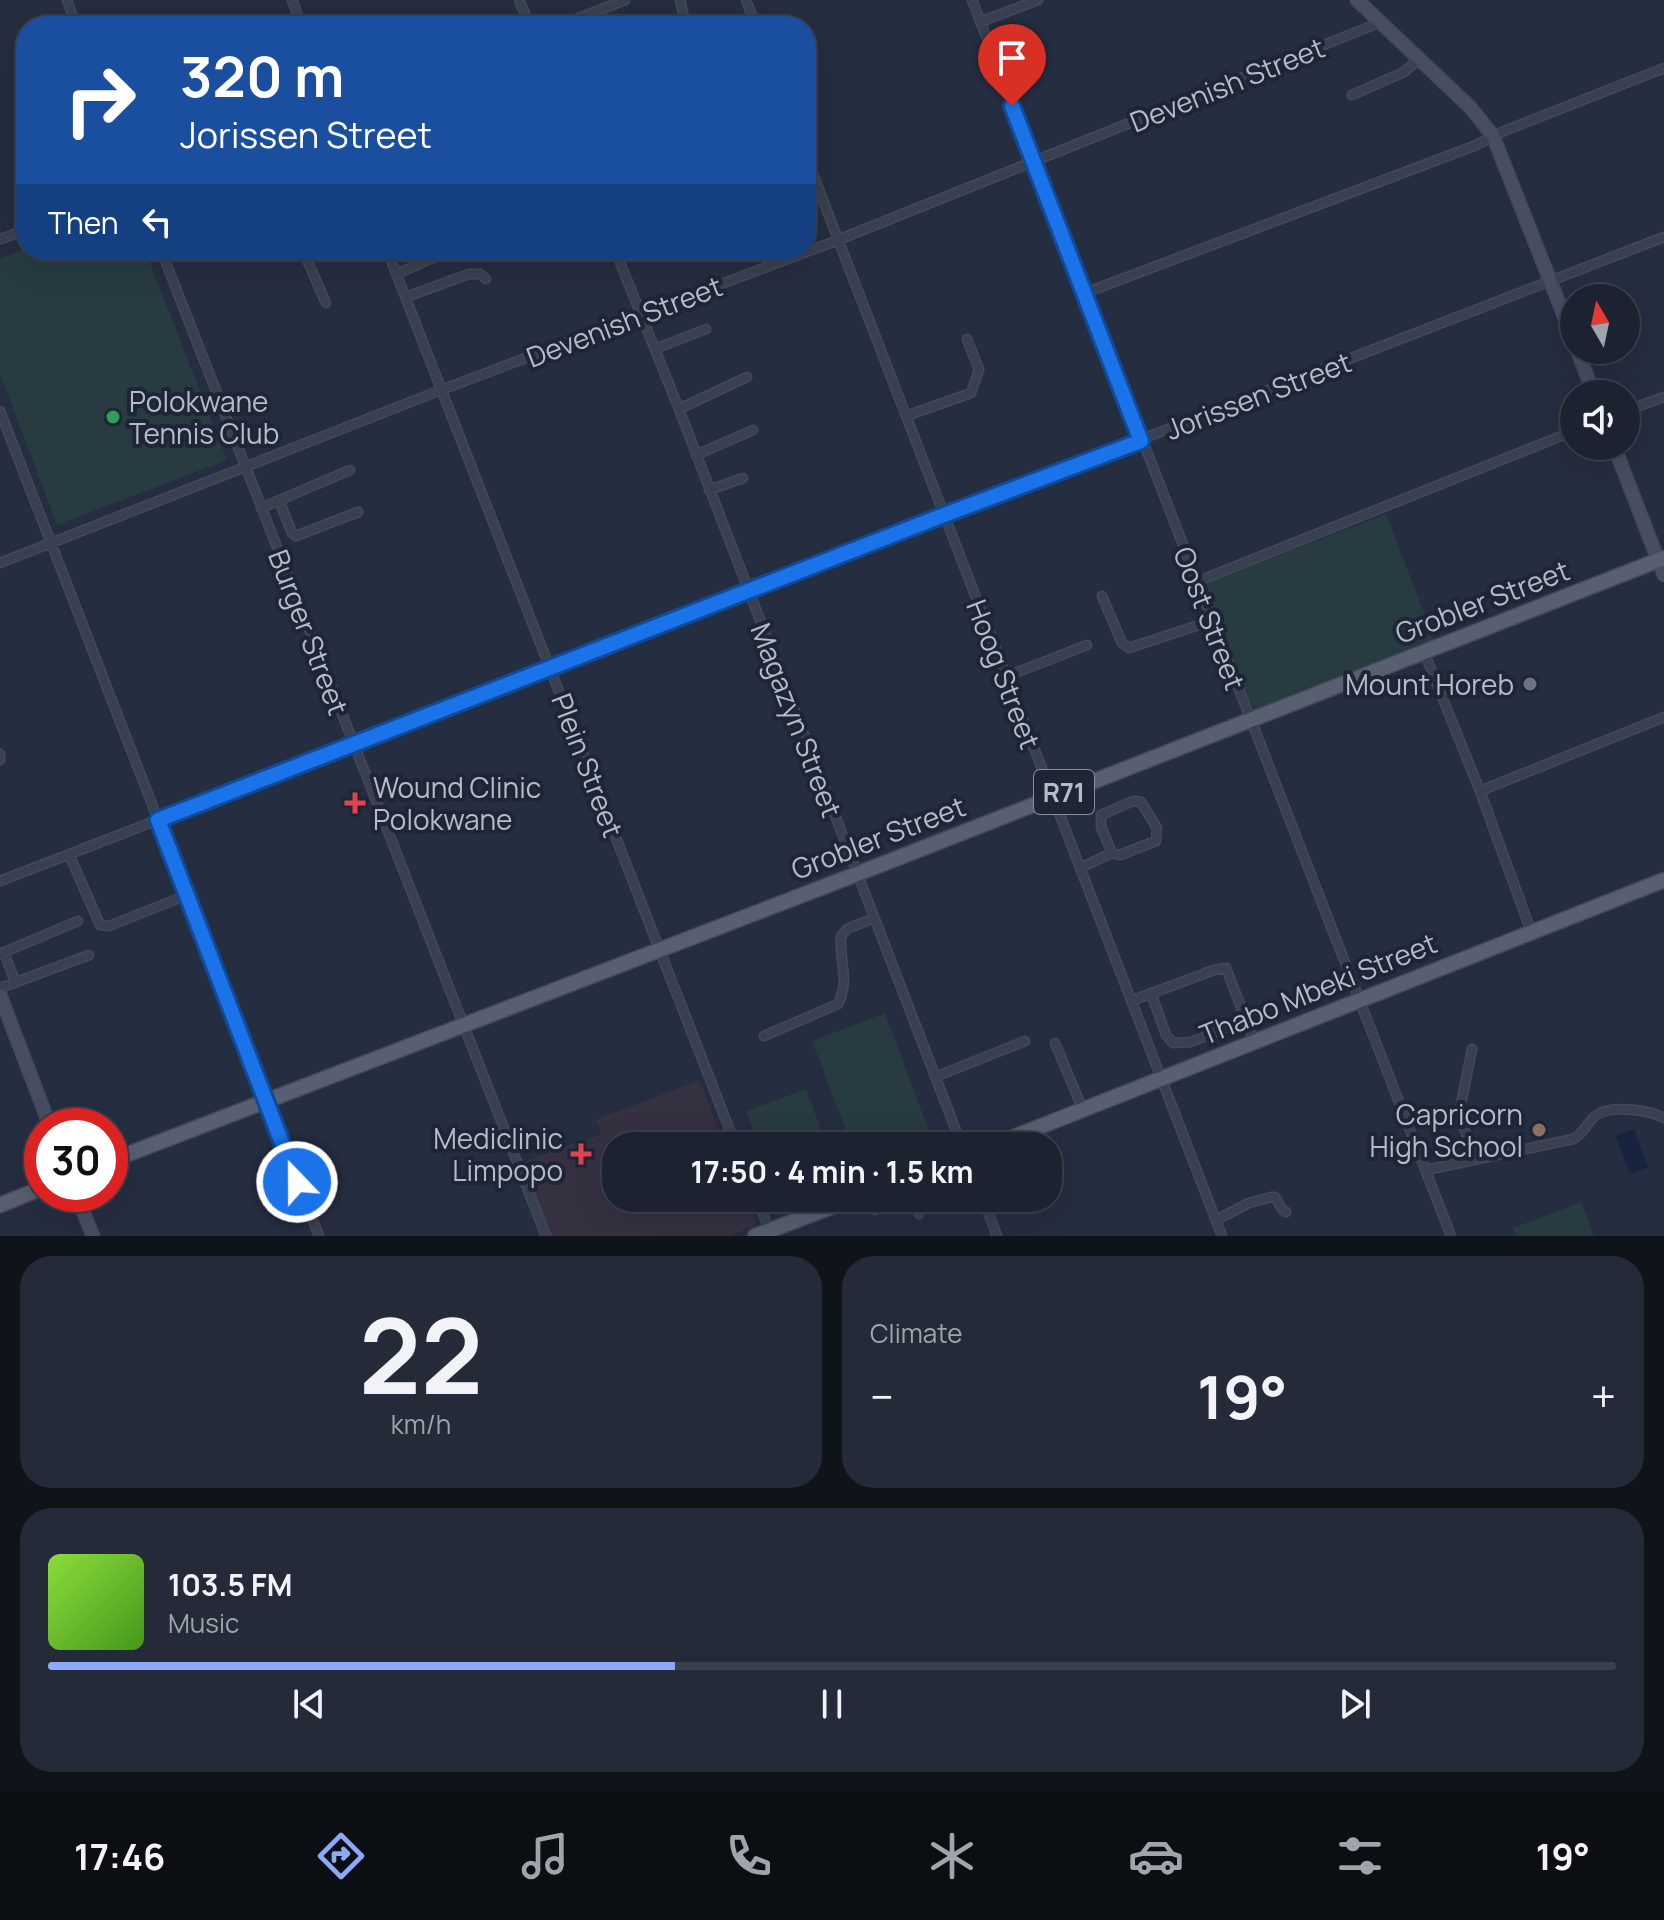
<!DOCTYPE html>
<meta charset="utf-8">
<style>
body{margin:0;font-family:Manrope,sans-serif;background:#252a38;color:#f1f3f6;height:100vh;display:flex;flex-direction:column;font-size:30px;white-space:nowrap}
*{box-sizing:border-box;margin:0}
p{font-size:26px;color:#a0a4ab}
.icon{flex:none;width:44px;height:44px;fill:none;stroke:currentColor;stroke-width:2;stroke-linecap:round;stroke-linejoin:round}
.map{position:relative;height:1236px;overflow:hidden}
.details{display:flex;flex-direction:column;gap:20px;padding:20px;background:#0f131a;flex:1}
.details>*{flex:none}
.top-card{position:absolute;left:16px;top:16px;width:800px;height:244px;border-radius:32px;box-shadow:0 8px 32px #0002,0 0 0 2px #3a3f4c;background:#1a4fa0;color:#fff;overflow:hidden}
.needle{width:52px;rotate:351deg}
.buttons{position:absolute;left:1560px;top:284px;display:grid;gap:16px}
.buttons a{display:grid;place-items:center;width:80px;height:80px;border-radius:50%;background:#1c2230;box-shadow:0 8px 32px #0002,0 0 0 2px #3a3f4c;font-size:40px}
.speed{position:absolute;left:24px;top:1108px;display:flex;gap:16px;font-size:40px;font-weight:700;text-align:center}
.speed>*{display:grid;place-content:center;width:104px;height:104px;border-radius:50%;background:#1c2230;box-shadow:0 8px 32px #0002,0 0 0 2px #3a3f4c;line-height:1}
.speed .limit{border:12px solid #d22;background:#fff;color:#111}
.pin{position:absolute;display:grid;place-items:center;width:68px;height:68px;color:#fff;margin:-82px -34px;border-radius:50% 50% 50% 0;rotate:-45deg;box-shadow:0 0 8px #0007}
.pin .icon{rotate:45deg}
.me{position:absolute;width:88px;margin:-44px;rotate:338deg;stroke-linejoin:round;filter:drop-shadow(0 0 6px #0008)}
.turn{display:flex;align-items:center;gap:28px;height:168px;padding:0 32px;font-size:36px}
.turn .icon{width:104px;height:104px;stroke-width:2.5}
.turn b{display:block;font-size:56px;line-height:68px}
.then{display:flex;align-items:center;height:76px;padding:0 32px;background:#0003;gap:16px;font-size:30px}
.big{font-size:60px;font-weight:700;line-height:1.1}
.details .tile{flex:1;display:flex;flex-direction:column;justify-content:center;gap:12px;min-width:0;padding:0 28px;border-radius:32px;background:#252a38}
.details .dial{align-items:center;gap:0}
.dial b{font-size:104px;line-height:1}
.song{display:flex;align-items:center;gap:24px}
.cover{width:96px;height:96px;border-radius:12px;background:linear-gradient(135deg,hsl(90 70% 55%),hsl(100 70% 35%))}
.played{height:8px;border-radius:4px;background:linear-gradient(90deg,#8ca9f9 40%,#3a3f4c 40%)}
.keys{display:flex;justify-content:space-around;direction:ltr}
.heat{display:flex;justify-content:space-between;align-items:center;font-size:44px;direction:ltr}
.details .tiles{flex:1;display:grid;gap:20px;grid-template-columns:1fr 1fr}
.tile:last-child{grid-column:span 2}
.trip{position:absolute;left:602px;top:1132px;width:460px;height:80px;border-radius:32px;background:#1c2230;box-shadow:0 8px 32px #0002,0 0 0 2px #3a3f4c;font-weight:700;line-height:80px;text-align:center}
.tabs{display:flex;height:128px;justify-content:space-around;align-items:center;background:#0b0e13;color:#a0a4ab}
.tabs .icon{width:56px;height:56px}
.tabs .on{color:#8ca9f9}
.tabs b{font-size:36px;color:#f1f3f6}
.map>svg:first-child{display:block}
.medical{fill:#353141}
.green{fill:#273b41}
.water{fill:#18233f}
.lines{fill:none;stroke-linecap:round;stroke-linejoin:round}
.street-casing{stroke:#434959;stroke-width:11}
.secondary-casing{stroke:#434959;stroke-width:15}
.primary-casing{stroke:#434959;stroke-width:17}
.street{stroke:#394050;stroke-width:8}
.secondary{stroke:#474e63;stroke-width:12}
.primary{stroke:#575f70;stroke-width:14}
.route-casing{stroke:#114b97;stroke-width:20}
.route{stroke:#1a73e8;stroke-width:14}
.leisure-dot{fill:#2e9e5b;stroke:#1e2535;stroke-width:3}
.worship-dot{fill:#6b7280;stroke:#1e2535;stroke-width:3}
.health-dot{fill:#e0444e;stroke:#1e2535;stroke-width:3}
.education-dot{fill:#8d6e63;stroke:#1e2535;stroke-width:3}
.labels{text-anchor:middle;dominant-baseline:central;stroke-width:8;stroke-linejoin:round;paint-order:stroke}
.shield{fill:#1e2535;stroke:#888e9e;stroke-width:2}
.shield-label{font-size:26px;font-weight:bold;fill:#b6bbcb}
.street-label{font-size:28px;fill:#b6bbcb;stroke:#1e2535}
.poi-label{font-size:28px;fill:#b6bbcb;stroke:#1e2535;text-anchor:end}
</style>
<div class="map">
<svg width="1664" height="1236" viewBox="0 0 1664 1236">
<rect width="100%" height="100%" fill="#252d40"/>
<path class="medical" d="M699,1080L725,1146H616V1198H746L757,1225L729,1236H550L523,1162L601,1134L596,1120Z"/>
<path class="green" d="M26,248L145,250L227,460L57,525L0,374V259Z
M1386,514L1435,641L1257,709L1247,703L1203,589L1209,582Z
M885,1013L934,1144L930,1146H852L812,1041Z
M806,1089L827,1146H760L746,1111Z
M1581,1202L1594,1236H1516L1513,1228Z"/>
<path class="water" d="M1634,1129L1648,1167L1630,1174L1616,1136Z"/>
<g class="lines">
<defs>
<path id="street" d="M67,0L76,26
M292,0L302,26
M519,0L530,26
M680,0L686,26
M746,0L756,26
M972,0L1451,1236
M980,22L1038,0
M558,26L625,0
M1352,95L1404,72L1419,59
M806,156L1222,1236
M0,239L26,230
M161,250L546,1236
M315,250L309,255L308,262L326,303
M387,250L736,1146
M615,250L679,409L962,1146
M397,274L450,250
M1085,293L1474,146L1504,131L1664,68
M406,297L469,274H480L486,279
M655,349L706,329
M679,409L747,377
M0,411L319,1236
M1626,411L1664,397
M906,416L971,393L979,370L967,339
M696,455L753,430
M709,490L743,478
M279,500L292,533L296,536L358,512
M261,508L350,470
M0,563L441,390L838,240L1381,22
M1196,582L1574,431
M1102,596L1122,643L1129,648L1211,621
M1424,652L1480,791L1531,931
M1005,677L1087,645
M0,754V760
M1480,791L1664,717
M69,854L100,925L109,926L187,895
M1082,867L1112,853L1120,855L1156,841L1157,828L1141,802L1133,801L1101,815V827L1112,853
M0,881L1664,237
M4,952L15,982
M0,954L78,921
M0,988L89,955
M1151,993L1166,1035L1173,1043L1191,1042L1245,1020
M1131,1001L1214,970L1226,968L1254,1041
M764,1036L838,1004C850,981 839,960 841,936L847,929L874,918
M1055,1043L1083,1110
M1472,1049L1459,1114L1475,1159
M935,1077L1025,1041
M1426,1170L1573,1139C1584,1134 1586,1124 1595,1116C1609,1104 1649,1110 1664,1118
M757,1198L770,1232
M913,1198L919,1214
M983,1198L997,1236
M875,1210L910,1198
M1216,1220L1249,1203L1271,1197H1275L1282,1209L1286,1212"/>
<path id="secondary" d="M1357,0L1471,108L1493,136L1574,341
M1577,350L1594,394
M1614,446L1664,575
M0,995L50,1126
M76,1194L93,1236"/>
<path id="primary" d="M991,1146L1664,880
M110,1161L857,874L1664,558
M0,1205L42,1188
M755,1236L855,1198"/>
</defs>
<use href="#street" class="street-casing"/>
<use href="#secondary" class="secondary-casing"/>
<use href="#primary" class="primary-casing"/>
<use href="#street" class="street"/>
<use href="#secondary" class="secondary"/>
<use href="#primary" class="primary"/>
</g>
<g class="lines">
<defs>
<path id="route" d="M297,1182L158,820L944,515L1141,441L1012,106"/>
</defs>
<use href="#route" class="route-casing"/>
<use href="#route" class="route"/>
</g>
<circle class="leisure-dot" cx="113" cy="417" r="8"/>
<circle class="worship-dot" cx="1530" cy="684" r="8"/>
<g class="health-dot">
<path d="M351 791h8v8h8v8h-8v8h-8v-8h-8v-8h8z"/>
<path d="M577 1142h8v8h8v8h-8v8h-8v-8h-8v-8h8z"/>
</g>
<circle class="education-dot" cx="1539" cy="1130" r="8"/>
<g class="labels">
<rect class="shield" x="1034" y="770" width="60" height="44" rx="6"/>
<g class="shield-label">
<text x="1064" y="792">R71</text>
</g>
<g class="street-label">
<text transform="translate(1227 84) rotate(-22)">Devenish Street</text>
<text transform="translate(624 321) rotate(-21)">Devenish Street</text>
<text transform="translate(1258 395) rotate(-21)">Jorissen Street</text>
<text transform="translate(1482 601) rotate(-21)">Grobler Street</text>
<text transform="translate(1210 618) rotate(69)">Oost Street</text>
<text transform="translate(309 632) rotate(69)">Burger Street</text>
<text transform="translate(1004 674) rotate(69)">Hoog Street</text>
<text transform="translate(797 720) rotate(69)">Magazyn Street</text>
<text transform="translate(588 765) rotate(69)">Plein Street</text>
<text transform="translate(878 837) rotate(-21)">Grobler Street</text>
<text transform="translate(1318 988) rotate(-22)">Thabo Mbeki Street</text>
</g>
<g class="poi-label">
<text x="129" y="401" text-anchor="start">Polokwane<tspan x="129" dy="32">Tennis Club</tspan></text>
<text x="1514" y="684">Mount Horeb</text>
<text x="373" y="787" text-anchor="start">Wound Clinic<tspan x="373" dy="32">Polokwane</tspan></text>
<text x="1523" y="1114">Capricorn<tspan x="1523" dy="32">High School</tspan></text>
<text x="563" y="1138">Mediclinic<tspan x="563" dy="32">Limpopo</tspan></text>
</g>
</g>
</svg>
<div class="buttons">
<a><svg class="needle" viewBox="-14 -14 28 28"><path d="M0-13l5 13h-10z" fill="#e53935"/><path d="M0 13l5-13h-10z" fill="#a0a4ab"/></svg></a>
<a><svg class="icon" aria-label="sound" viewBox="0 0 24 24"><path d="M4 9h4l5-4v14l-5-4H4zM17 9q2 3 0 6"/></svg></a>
</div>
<div class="speed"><div class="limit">30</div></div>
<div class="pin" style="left:1012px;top:106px;background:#d93025"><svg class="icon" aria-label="arrive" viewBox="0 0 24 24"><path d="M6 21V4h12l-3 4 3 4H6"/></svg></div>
<svg class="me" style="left:297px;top:1182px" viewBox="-20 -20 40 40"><circle r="17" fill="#1a73e8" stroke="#fff" stroke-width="3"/><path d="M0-11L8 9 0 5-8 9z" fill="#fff"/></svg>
<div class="trip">17:50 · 4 min · 1.5 km</div>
<div class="top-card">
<div class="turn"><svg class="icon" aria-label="right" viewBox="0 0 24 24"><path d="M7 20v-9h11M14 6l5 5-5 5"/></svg><div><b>320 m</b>Jorissen Street</div></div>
<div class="then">Then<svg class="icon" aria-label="left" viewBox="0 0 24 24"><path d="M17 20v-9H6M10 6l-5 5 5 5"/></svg></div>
</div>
</div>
<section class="details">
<div class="tiles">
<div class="tile dial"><b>22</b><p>km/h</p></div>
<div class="tile"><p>Climate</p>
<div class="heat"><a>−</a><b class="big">19°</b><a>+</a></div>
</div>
<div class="tile">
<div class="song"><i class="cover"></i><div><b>103.5 FM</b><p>Music</p></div></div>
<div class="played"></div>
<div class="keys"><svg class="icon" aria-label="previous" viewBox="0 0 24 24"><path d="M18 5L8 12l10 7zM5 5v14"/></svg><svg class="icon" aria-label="pause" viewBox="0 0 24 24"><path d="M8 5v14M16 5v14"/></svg><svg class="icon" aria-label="next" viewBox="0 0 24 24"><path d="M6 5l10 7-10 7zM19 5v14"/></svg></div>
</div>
</div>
</section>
<nav class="tabs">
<b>17:46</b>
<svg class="icon on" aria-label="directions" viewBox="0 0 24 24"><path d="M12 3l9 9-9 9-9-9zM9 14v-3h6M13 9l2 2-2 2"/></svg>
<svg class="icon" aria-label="music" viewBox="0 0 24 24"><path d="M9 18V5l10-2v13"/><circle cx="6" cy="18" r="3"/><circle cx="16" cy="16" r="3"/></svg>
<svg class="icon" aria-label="phone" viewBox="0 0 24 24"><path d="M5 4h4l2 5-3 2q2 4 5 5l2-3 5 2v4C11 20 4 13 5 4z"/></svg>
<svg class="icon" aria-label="climate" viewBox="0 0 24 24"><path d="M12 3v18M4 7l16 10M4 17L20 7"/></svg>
<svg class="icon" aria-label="car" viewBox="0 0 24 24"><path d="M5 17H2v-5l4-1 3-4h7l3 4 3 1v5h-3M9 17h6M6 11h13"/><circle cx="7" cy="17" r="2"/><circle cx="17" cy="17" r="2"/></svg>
<svg class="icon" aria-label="filters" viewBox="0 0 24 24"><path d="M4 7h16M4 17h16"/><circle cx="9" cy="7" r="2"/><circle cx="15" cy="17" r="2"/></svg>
<b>19°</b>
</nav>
